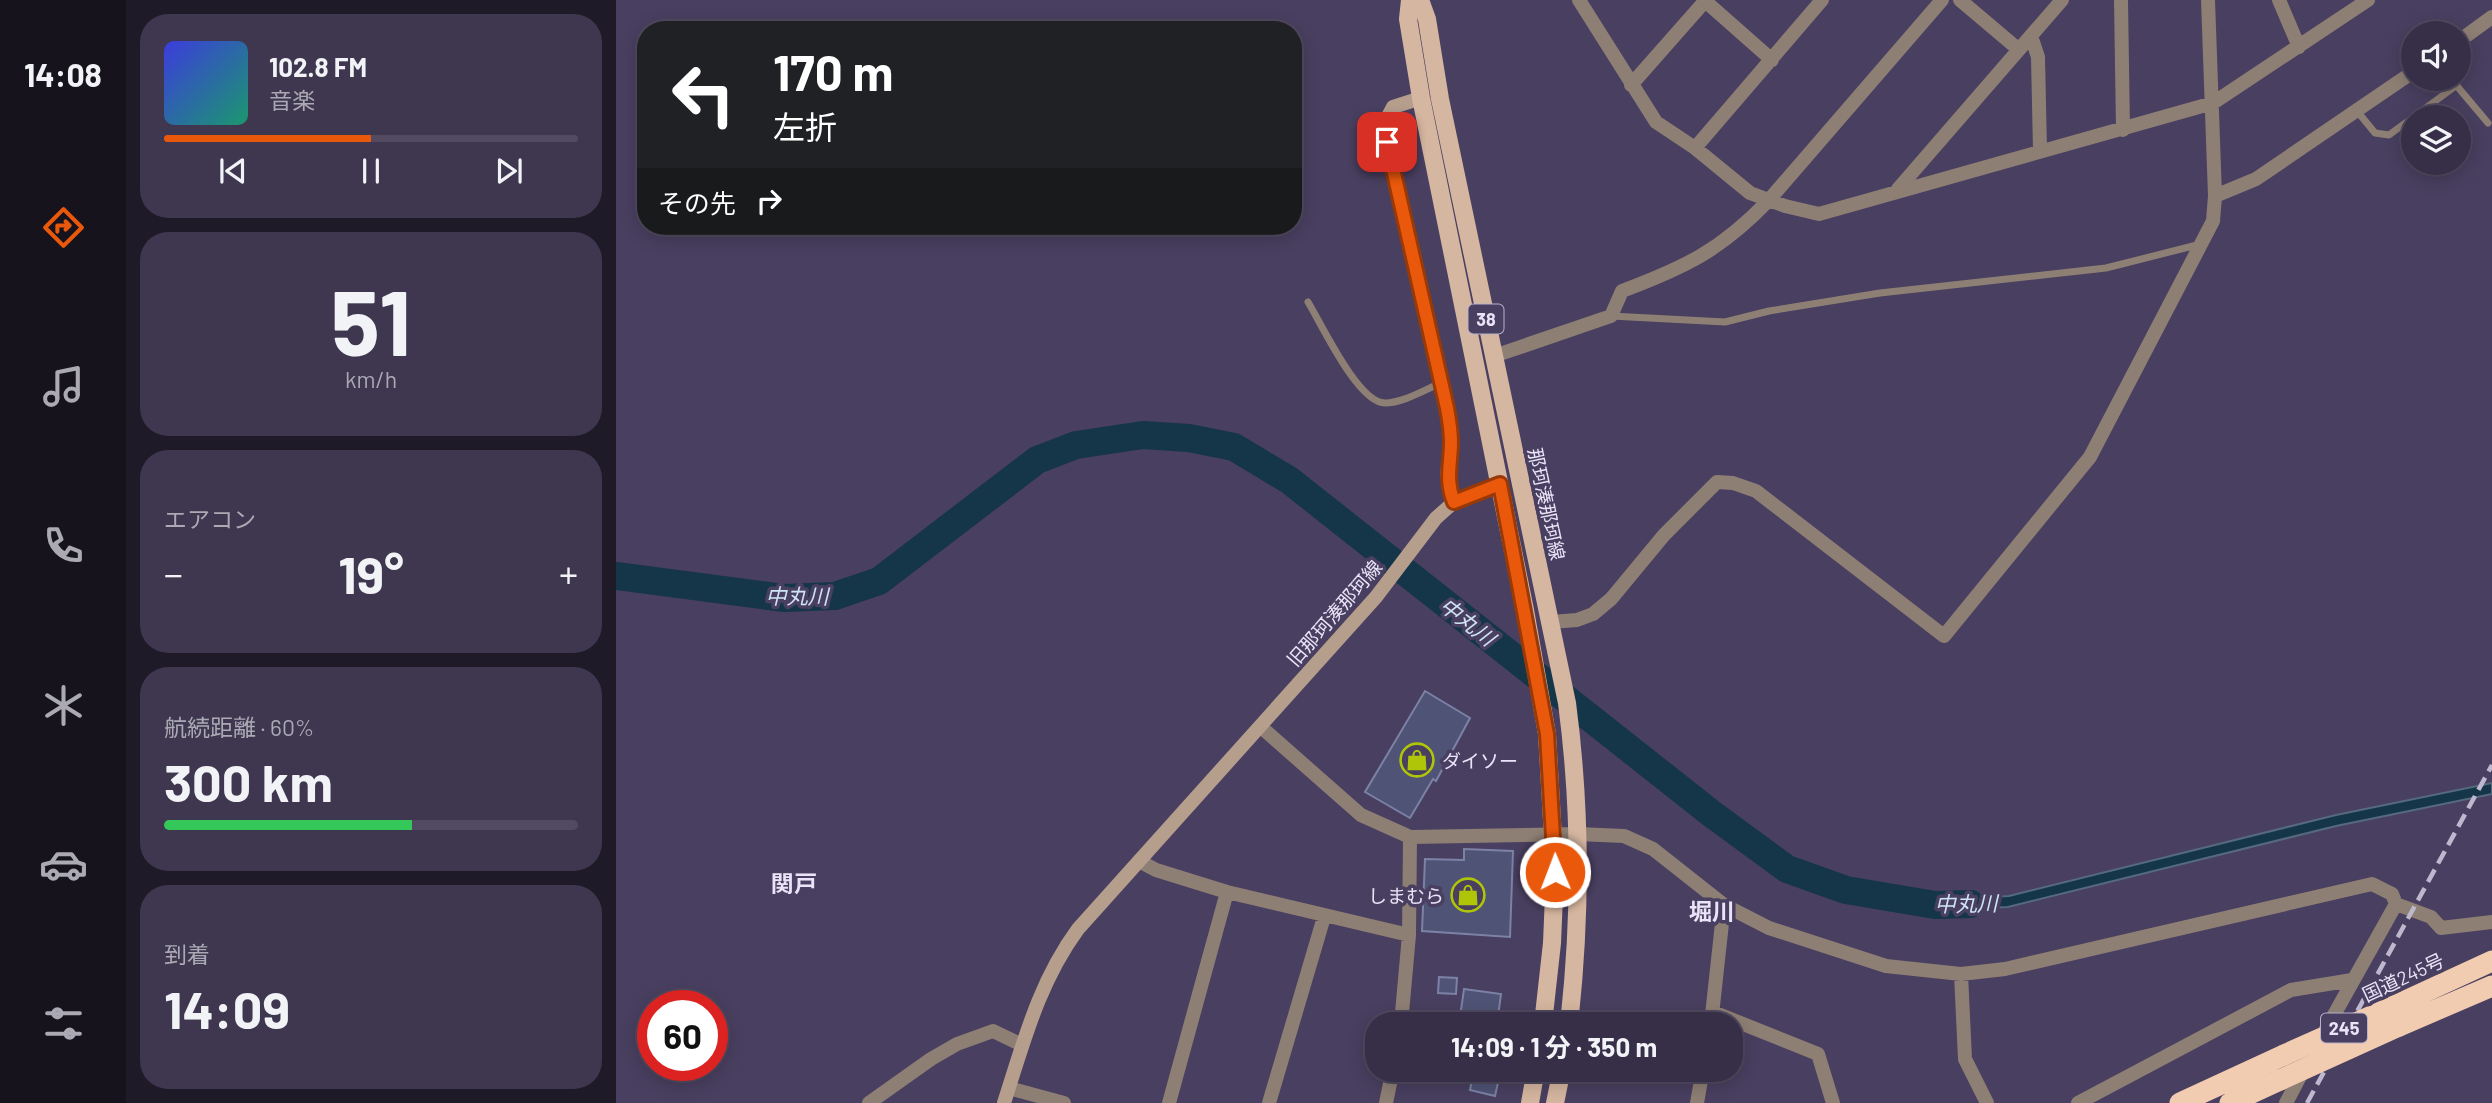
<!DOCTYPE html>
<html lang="ja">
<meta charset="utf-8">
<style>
body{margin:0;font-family:Barlow,"Noto Sans JP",sans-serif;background:#3e374f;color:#f1f3f6;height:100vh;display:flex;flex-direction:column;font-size:26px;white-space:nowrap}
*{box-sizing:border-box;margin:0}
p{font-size:23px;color:#aaa9b4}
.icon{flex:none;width:38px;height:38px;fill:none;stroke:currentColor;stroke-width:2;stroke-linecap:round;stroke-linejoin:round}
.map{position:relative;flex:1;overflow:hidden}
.sheet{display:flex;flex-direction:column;gap:14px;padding:14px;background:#1e1a28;width:490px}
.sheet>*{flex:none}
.hud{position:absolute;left:21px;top:21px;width:665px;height:214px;border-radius:28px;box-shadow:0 4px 18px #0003,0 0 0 2px #514a60;background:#202124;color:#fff;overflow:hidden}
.fabs{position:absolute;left:1785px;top:21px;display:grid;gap:14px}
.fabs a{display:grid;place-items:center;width:70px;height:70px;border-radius:50%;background:#372f48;box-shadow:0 4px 18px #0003,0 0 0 2px #514a60;font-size:35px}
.speed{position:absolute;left:21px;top:990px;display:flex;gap:14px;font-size:35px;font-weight:700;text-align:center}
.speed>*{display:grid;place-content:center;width:91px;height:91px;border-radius:50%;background:#372f48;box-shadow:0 4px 18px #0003,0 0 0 2px #514a60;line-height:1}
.speed .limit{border:10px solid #d22;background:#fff;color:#111}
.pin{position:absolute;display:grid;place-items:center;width:60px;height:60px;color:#fff;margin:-30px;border-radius:14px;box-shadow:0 4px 10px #0006}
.me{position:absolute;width:77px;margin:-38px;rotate:359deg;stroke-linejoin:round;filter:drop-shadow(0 0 5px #0008)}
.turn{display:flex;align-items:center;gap:24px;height:147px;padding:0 21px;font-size:32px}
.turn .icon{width:91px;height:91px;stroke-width:2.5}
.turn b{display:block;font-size:49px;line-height:60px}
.then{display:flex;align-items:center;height:66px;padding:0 21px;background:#0003;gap:14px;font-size:26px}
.big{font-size:52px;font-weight:700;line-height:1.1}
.sheet .tile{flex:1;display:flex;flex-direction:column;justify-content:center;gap:10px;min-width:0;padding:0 24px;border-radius:28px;background:#3e374f}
.sheet .dial{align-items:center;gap:0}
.dial b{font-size:91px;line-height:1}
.song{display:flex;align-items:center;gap:21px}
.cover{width:84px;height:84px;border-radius:10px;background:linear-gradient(135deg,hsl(240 70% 55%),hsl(160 70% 35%))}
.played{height:7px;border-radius:4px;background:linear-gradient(90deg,#ea580c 50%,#514a60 50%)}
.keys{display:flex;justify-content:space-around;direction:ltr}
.heat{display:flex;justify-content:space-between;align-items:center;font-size:38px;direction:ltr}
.charge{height:10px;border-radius:5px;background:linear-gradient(90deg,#34c759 60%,#514a60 0)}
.trip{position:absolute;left:749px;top:1012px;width:378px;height:70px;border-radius:28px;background:#372f48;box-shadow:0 4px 18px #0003,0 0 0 2px #514a60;font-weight:700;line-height:70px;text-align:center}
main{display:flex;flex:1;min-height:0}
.menu{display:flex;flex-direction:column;width:126px;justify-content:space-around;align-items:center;background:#16131d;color:#aaa9b4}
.menu .icon{width:49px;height:49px}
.menu .selected{color:#ea580c}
.menu b{font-size:32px;color:#f1f3f6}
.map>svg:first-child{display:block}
.water{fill:#153548;stroke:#556a7d;stroke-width:2}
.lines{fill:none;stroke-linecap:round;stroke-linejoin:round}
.river{stroke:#153548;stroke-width:28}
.building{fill:#4f5375;stroke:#7c82a6;stroke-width:2}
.lane{stroke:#8e7f74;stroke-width:7}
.street{stroke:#8e7f74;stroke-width:14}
.secondary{stroke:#b69e8d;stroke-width:14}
.primary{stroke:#d5b6a0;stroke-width:18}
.highway{stroke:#f1ccb1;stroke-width:21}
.rail{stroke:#beb8cf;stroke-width:4.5;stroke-dasharray:14 7;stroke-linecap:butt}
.highway-bridge{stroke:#f1ccb1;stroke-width:21}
.route-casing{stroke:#983908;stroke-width:18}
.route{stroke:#ea580c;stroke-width:12}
.labels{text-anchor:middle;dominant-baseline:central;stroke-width:7;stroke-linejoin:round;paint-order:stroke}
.shield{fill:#493f60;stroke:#b9b2ca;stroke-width:2}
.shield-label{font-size:18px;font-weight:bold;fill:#e9e4f8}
.street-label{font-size:19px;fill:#e9e4f8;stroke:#493f60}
.poi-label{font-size:19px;fill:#e9e4f8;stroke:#493f60;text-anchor:start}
.water-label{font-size:21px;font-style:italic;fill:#cee4f3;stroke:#493f60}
.quarter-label{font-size:23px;font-weight:bold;fill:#e9e4f8;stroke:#493f60}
</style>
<main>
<nav class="menu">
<b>14:08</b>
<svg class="icon selected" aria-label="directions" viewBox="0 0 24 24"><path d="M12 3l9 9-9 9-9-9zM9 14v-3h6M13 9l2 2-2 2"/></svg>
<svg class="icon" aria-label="music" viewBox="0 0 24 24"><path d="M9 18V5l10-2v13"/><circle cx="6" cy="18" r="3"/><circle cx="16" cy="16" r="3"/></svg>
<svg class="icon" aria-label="phone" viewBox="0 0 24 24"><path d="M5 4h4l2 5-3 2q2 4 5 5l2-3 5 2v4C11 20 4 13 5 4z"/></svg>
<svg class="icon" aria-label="climate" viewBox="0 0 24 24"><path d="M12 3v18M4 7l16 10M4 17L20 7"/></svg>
<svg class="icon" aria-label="car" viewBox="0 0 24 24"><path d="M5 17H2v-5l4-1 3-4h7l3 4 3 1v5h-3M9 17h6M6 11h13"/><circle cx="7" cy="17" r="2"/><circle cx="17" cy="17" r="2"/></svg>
<svg class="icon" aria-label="filters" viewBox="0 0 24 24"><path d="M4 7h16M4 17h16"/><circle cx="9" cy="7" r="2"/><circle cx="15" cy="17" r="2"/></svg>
</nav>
<section class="sheet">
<div class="tile">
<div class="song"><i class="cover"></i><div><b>102.8 FM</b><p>音楽</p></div></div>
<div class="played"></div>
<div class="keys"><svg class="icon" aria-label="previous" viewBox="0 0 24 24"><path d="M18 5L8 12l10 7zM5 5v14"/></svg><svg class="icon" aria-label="pause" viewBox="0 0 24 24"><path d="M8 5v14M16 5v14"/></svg><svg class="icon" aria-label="next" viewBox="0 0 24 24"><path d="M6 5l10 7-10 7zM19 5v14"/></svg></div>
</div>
<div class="tile dial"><b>51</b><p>km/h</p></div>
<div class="tile"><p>エアコン</p>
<div class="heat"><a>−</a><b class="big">19°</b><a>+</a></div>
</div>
<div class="tile"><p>航続距離 · 60%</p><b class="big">300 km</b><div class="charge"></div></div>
<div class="tile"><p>到着</p><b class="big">14:09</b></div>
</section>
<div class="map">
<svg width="1876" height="1103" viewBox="0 0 1876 1103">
<rect width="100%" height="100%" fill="#493f60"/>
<path class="water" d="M1876,783V794L1720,826L1392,907L1317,910L1319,900L1393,896L1720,815Z"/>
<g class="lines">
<path class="river" d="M0,576L168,598L219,596L263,581L421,460L460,445L527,435L573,438L618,447L673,480L1096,814L1171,869L1230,890L1319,905L1355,904"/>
</g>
<path class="building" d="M809,691L854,718L820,781L817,779L794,818L749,792Z
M848,849L897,851L894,937L806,931L809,859L848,860Z
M823,977L841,978L840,994L822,993Z
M848,989L885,994L881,1024H843Z
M858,1069H885L879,1096L854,1090Z"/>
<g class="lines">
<path class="lane" d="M1835,79L1872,123
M1741,111L1759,133L1773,135L1841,85
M692,302C706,325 742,403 769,403C787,403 808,390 825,383
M995,316L1109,322L1153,311L1264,293L1490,268L1585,244"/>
<path class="street" d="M963,0L1040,122L1079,148L1134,193L1169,206L1203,214L1597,103L1752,0
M1088,0L1156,60
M1344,0L1402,49
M1505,0L1507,130
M1663,0L1683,47
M1415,36L1422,57L1424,151
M1843,41L1876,17
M1015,85L1089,1
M1079,148L1206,0
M1282,189L1446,0
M1599,196L1640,179L1797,72
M878,356L995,316L1006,291C1070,267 1105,250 1153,200L1326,0
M935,622L961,620L977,614L995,599L1048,535L1101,482L1117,483L1140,491L1328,636L1474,457L1597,221L1599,196L1592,0
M645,727L745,815L794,837L961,834L1008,836L1037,849L1108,905L1153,928L1270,966L1345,974L1389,969L1756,884L1776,894L1780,904L1704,1040
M523,861L540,870L611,892L793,935
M1780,904L1815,917L1825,928L1876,922
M1345,974L1349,1059L1371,1103
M1097,1012L1202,1054L1217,1103
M785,1024L793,935L794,837
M1095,1024L1108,905
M393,1088L448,1103
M253,1103L315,1059L341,1044L377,1031L406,1045
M553,1103L611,892
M653,1103L708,917
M770,1103L777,1069
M1081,1103L1087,1069
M1462,1103L1675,990L1736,980
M1670,1103L1689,1067"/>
<path class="secondary" d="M805,98L777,107L770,120L771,142L831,408L835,442L831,475L838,502
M388,1103C408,1041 423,982 462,929L760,597L820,518L838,502L884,484"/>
<path class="primary" d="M794,0L792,19L805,98L909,610L931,734L939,872L936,943L927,1024
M804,0L811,19L824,99L951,703C965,809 965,917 953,1024
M914,1103L920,1069
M939,1103L946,1069"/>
<path class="highway" d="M1787,1002L1876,961
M1783,1026L1876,986
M1564,1103L1668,1055
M1614,1103L1664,1080"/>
<path class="rail" d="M1691,1103L1876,765"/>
<path class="highway-bridge" d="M1668,1055L1787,1002
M1664,1080L1783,1026"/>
</g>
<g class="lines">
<defs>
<path id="route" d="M771,142L831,408C833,419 835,431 835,442C835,464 829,480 838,502L884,484L931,734L939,872"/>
</defs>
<use href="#route" class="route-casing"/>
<use href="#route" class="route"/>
</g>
<defs>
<symbol id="shop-ring" viewBox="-11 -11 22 22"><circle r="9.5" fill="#493f60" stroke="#afc507" stroke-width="1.5"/><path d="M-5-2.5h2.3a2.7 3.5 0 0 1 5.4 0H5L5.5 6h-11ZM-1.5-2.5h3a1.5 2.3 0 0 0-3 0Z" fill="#afc507"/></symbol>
</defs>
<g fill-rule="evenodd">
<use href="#shop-ring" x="782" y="741" width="38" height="38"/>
<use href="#shop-ring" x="833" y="876" width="38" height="38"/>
</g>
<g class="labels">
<g class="shield">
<rect x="852.5" y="304.5" width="35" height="29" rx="5"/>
<rect x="1705" y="1013.5" width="46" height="29" rx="5"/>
</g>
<g class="shield-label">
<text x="870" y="319">38</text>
<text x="1728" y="1028">245</text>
</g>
<g class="street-label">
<text transform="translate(931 504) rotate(78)">那珂湊那珂線</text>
<text transform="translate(718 613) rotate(-49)">旧那珂湊那珂線</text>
<text transform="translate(1787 977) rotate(-25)">国道245号</text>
</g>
<g class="poi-label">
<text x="826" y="760">ダイソー</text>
<text x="828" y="895" text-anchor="end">しまむら</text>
</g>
<g class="water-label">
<text x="181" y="595">中丸川</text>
<text transform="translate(852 621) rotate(38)">中丸川</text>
<text transform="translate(1350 903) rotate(-1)">中丸川</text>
</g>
<g class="quarter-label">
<text x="178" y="883">関戸</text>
<text x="1096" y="911">堀川</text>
</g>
</g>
</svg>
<div class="fabs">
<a><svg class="icon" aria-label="sound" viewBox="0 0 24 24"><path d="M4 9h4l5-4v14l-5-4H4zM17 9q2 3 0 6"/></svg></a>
<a><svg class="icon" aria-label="layers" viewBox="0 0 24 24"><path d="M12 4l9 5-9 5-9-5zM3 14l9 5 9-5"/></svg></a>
</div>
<div class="speed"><div class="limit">60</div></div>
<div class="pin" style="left:771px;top:142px;background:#d93025"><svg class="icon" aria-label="arrive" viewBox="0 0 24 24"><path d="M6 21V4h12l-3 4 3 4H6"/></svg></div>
<svg class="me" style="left:939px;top:872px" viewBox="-20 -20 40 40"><circle r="17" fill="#ea580c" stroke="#fff" stroke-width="3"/><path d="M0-11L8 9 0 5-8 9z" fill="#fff"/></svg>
<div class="trip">14:09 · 1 分 · 350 m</div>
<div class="hud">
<div class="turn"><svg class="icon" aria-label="left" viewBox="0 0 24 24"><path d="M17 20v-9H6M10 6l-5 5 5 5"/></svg><div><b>170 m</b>左折</div></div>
<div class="then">その先<svg class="icon" aria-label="right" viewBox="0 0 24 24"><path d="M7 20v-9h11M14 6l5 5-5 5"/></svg></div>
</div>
</div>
</main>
